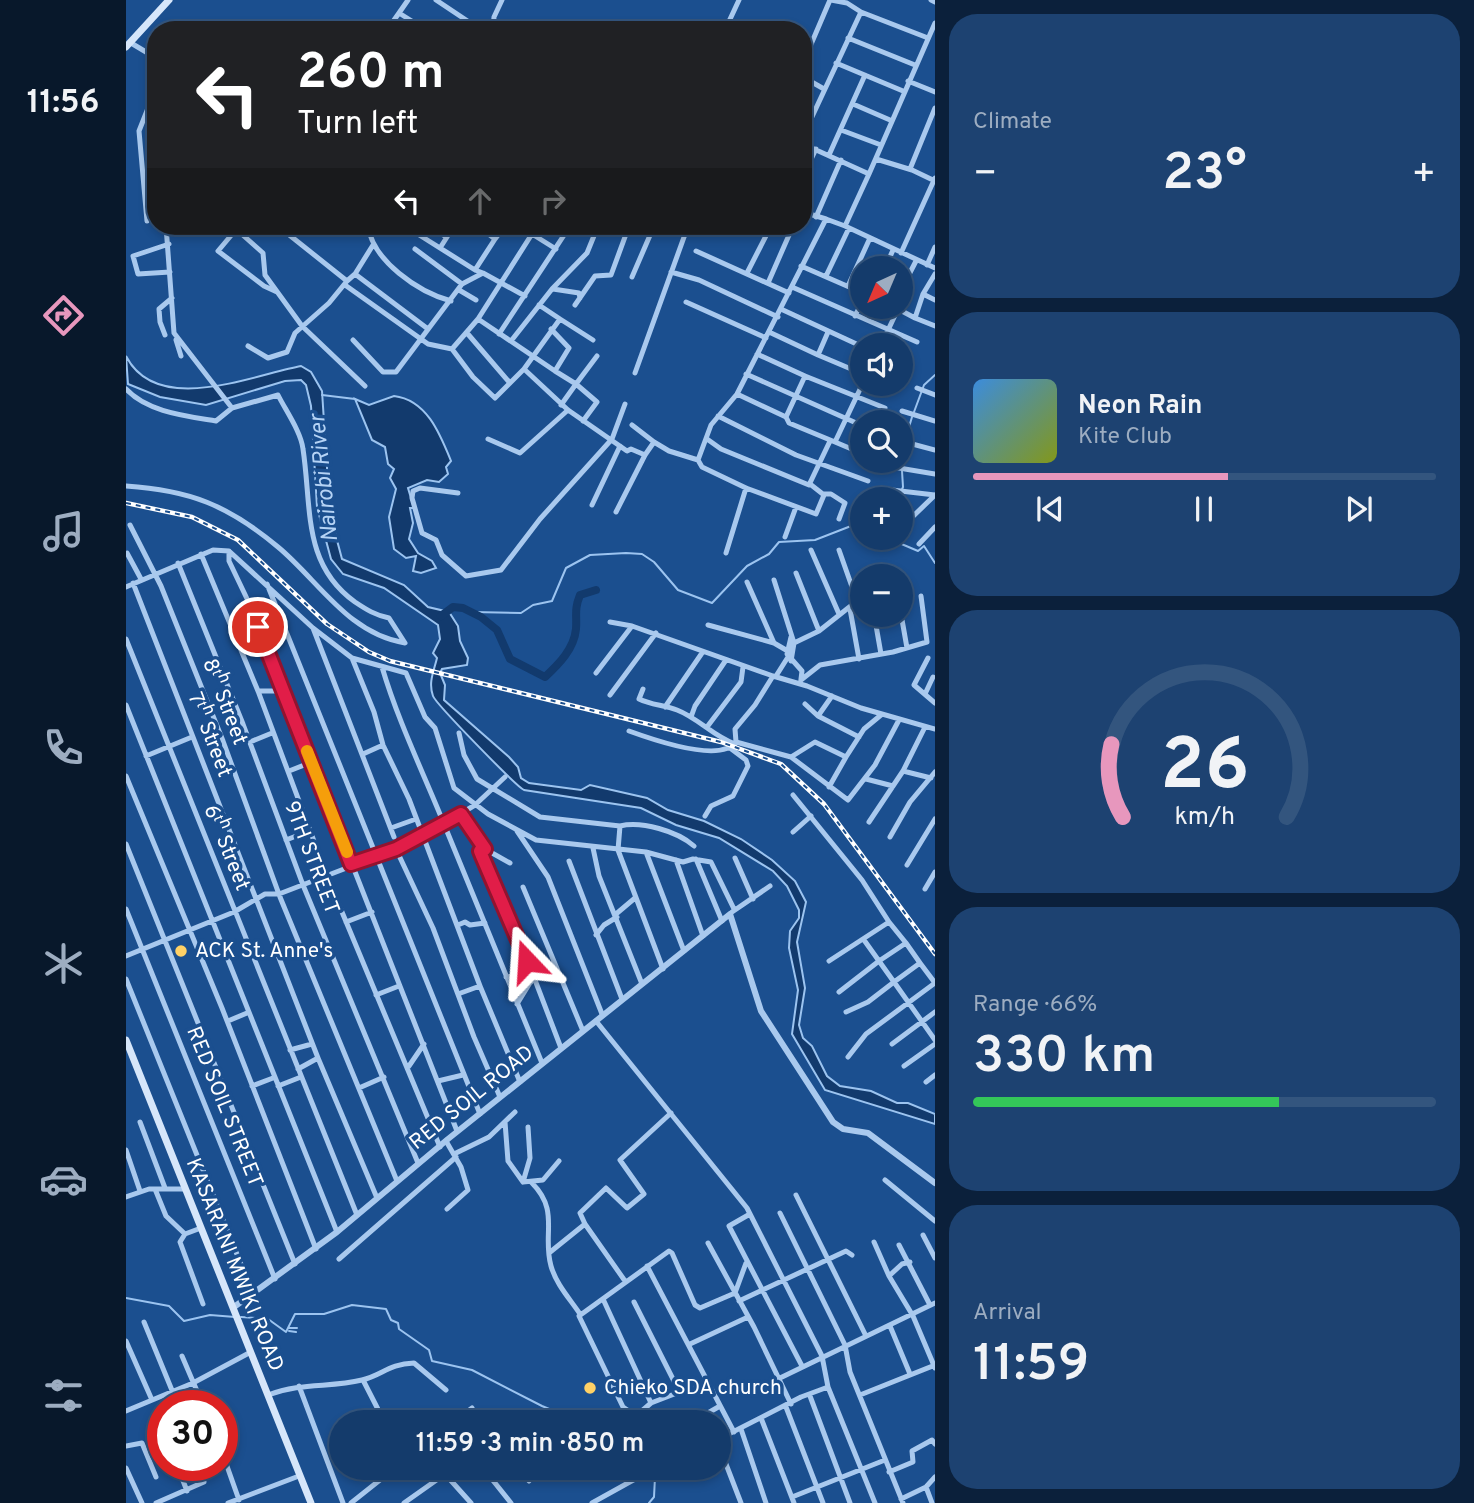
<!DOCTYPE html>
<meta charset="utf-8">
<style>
body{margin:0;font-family:Overpass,sans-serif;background:#1d4271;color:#f1f3f6;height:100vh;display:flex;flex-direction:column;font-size:26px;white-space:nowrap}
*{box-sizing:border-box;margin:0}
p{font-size:23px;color:#9dadc1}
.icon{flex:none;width:38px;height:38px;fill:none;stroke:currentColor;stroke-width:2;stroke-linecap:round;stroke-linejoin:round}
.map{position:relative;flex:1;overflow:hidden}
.side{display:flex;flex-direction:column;gap:14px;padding:14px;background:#0b203b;width:539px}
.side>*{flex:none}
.top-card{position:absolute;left:21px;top:21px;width:665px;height:214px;border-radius:28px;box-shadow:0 4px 10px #0003,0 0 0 2px #33557e;background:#202124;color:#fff;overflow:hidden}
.needle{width:46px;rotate:224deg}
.buttons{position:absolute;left:724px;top:256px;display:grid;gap:14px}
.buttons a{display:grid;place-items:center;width:63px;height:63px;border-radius:50%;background:#143b6b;box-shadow:0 4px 10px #0003,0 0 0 2px #33557e;font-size:35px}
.speed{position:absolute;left:21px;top:1390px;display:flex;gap:14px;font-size:35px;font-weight:700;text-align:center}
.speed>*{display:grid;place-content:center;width:91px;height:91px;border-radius:50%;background:#143b6b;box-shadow:0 4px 10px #0003,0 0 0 2px #33557e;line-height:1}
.speed .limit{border:10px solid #d22;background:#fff;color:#111}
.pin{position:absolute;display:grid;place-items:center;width:60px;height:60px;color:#fff;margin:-30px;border:4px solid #fff;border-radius:50%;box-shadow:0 2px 7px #0007}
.me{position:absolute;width:77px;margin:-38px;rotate:340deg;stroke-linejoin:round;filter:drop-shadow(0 0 5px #0008)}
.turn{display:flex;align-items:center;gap:24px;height:147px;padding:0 35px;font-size:32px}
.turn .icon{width:91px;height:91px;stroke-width:2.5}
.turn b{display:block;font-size:49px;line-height:60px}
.lanes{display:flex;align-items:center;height:66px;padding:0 35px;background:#0003;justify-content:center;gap:35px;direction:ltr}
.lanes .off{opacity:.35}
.big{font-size:52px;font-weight:600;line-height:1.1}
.side .widget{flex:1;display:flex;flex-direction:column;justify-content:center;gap:10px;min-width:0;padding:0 24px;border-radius:28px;background:#1d4271}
.side .dial{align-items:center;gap:0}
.dial svg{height:182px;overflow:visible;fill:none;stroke:#33557e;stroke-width:7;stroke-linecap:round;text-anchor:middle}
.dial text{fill:#f1f3f6;stroke:none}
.song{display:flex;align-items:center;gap:21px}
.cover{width:84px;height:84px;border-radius:10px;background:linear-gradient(135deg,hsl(210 70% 55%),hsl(70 70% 35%))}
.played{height:7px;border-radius:4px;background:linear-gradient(90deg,#e797bd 55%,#33557e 55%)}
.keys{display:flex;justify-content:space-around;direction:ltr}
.heat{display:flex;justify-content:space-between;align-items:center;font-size:38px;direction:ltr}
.charge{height:10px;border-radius:5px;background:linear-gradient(90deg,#34c759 66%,#33557e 0)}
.trip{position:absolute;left:203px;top:1410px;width:402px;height:70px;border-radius:35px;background:#143b6b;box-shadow:0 4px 10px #0003,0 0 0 2px #33557e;font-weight:600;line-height:70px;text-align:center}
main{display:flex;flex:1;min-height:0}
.menu{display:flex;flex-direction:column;width:126px;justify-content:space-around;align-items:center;background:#08182b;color:#9dadc1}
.menu .icon{width:49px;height:49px}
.menu .on{color:#e797bd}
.menu b{font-size:32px;color:#f1f3f6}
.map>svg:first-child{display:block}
.water{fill:#123a6d;stroke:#9cc4f0;stroke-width:2}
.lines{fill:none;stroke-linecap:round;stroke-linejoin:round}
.stream{stroke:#9cc4f0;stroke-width:2}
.river{stroke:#123a6d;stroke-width:8}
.minor{stroke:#a9c9ee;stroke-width:5}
.tertiary{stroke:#a9c9ee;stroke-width:6}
.secondary{stroke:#d6e6fa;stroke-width:7}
.rail-casing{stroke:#fff;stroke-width:4.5}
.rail{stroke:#1b4f8f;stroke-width:2;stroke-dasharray:5;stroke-linecap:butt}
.route-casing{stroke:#92132f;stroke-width:18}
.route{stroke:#e11d48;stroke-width:12}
.slow{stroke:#f59e0b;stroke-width:12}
.poi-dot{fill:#ffd166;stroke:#1b4f8f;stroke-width:2.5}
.labels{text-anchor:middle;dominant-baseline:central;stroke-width:7;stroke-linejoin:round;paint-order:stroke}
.street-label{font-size:21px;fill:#fff;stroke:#1b4f8f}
.poi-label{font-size:21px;fill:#fff;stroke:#1b4f8f;text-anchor:start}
.water-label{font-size:23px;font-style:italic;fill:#b5d3f5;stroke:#1b4f8f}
</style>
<main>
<nav class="menu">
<b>11:56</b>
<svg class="icon on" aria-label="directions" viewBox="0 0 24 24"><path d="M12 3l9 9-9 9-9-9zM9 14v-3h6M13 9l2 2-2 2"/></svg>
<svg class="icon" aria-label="music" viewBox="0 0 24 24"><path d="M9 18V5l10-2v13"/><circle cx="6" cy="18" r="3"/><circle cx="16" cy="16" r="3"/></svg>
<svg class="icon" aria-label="phone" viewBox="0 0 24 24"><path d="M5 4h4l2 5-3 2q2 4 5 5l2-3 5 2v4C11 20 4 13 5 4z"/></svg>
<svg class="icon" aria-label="climate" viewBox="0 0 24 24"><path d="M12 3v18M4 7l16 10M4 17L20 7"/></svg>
<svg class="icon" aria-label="car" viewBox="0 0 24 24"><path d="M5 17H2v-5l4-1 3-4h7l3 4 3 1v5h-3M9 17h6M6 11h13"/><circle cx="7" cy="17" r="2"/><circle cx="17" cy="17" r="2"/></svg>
<svg class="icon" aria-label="filters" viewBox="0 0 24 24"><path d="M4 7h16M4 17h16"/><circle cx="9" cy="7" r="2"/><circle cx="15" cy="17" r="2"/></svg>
</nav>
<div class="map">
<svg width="809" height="1503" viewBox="0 0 809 1503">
<rect width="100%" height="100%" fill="#1b4f8f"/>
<path class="water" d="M0,356C31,417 127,375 175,366L185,372L196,391L204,514L216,559L278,585L302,607L323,612L332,626L334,641L342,658L341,665L316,669L314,673L319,685L318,700L383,757L392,767L395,778L403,783L455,790L464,785L521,798L542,810L578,821L615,839L646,860L669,881L680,902L671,942L679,988L673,1025L677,1038L686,1046L701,1076L714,1086L745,1091L771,1103H782L809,1114V1124L699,1090L666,1034L672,990L663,948L664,931L673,918V910L661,886L647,871L593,838L550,825L515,808L398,790C389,785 310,704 307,696C302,682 308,671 311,658L307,653L314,639L312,625L258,588L217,574L205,559L191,507L185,406L180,385L175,380L159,381L80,405L34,397L2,384Z
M268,396C301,400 314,434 325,461L320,467L322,474L313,482L301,480L282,488L288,508H284L287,523L283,539L292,553L306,561L310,568L295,573L287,571L290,556L280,558L268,549L263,517L270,489L264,478L268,469L262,464L259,447L246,440L229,399L243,405Z"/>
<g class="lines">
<path class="stream" d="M196,395L229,399
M788,412L798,385L809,375
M775,454L786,417
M772,499L777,487L776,471
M759,537L792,551L798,546L809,563
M347,612L395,613L407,605L426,601L440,568L464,555L500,553L516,554L528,562L552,590L586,603L621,566L643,554L653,542L689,540L725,526L731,531L737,530
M0,1298L43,1306L58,1321L84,1315L109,1317
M115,1317L142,1319L160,1332L169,1314H198L226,1305L260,1309L265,1320L272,1323L273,1329L303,1350L306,1361L346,1370L416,1406L457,1423
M162,1328H171
M163,1331L170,1332
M523,1503L528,1497L529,1477"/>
<path class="river" d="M315,616L327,607L337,608L355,617L371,630L384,659L419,677C433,664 448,649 450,629C451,614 448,610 454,595L470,590"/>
<path class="minor" d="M282,0L273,13L300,30
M310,0L355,30
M705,0L721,3L735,12
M805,0L809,2
M63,28L66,30
M261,30L273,13
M367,30L368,17L376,0
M599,30L613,0
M722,38L789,65
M5,43L30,58
M677,63L704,0
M710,63L777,91
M677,77L698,89
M782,81L809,92
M727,104L764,120
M715,130L755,145
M677,136L735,12L802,38
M677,144L743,174L809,23
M703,155L739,75
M750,159L786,170L809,181
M784,169L809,108
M677,176L690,149
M18,179L30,178
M677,212L700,219
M690,217L715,160
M21,221L13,131L30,88
M40,226L48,333L106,408
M113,226L92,251L138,286L151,292
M152,226L221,281L229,274L247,245
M242,226C247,261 292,292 325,301
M279,226L349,270L369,239L352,226
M304,226L320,237
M411,226L352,319L429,371
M719,226L809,268
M110,229L137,253L139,275L176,326L239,386
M406,234L430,249
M369,239L379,226
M43,244L7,256L12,274L44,272
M314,248L328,226
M289,249L336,284
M570,251L663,293
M775,253L809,178
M801,265L809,247
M675,266L737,293
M759,268L767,250
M545,272L573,280L652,317
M357,273L399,296
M621,273L645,226
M229,274L302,329
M809,274L797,294L809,300
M700,276L723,228
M506,277L528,226
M642,283L667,226
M219,285L302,344L326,349L347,377L369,398L398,369
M722,286L744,238
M666,287L791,342
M427,289L453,293L454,298
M333,290L350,300
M775,290L790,261
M797,294L789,318L809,326
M560,302L640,338
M413,305L434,319L398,369L442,410L501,451L505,449L519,455L528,442L543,451L572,460L585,425L611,394L700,219L719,226L743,174
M449,305L469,276L485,275L503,226
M772,309L789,318
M657,310L737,347
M729,316L737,300
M434,319L467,340
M425,329L443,348L429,371L450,384L435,405
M643,332L692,355
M702,332L692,355L737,374
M341,333L384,383
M373,334L444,226
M39,335L34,322L33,309L46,298
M50,340L55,356
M227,340L257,372H270L336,284L357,273L349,270
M385,341L426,289L461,253L472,226
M755,345L772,309L767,307
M122,346L142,358L161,352L169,333L203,303L221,281
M326,349L352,319
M775,361L780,363
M509,373L562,226
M620,374L737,426
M679,376L759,408
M762,383L768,386
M791,388L809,395
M0,389C21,412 60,416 90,421L106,408L152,395C160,411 175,432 177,449C186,508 176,564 229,602C241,610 249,615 263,618L279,643C222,634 192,580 152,547C102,505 63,490 0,486
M611,394L660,417L679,376L631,354
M776,411L809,421
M592,416L670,455L742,481
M660,417L663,423L709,442L737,383
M457,421L471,402L450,384L471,356
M506,425L528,442
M362,439L394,453L442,410
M581,439L595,449L683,485L704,441
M775,441L809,450
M709,442L735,453
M572,460L576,467L620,488L690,514L698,495L684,484
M767,467L809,474
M766,490L809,495
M332,493L294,488L287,491L286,498L296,533L310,540L316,555L340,576L375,570L414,519L486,439L499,404
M697,494H705L719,503L713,519
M466,505L494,446
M490,512L519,455
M4,525L35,586L97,741L154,897L271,1181
M775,528L809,495
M659,537L670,507
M793,544L809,527
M685,550L713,614
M103,551V561L124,605L331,1131
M1,553L15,579
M600,553L620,488
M75,554L132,691L201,876L314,1147
M52,563L117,724L177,885L292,1163
M670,573L693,631
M648,580L668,643L665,661
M621,582L648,643L660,650
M7,583L192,1058
M141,584L354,1114
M0,587L87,550L103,551L187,628L226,658L280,673L299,717L309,728L328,788L362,814L410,840L520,852L557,862L567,859L585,862L608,909
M724,609L733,659
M748,614L755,654
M775,614L781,648
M484,622L506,626
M582,625L648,643
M187,628L268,837
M665,637L661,654L676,671L675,679
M0,639L231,1215
M668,643L693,631L731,601L713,550
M226,658L248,712L257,745L283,799L354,986L332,994
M802,658L788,685L809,703
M256,667C272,721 297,772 318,824L270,849
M470,673L506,626L647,676
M650,676L662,657
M675,680L694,665L767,652L801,642L795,596
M517,689L513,699C525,705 538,705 551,710C572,718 587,736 609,744
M132,691H157
M799,694L807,677
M484,695L530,633
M679,704L692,716L733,737
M0,705L211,1232
M539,707L576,653
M692,716L706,696
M565,717L569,706L600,660
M581,727L615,682L617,667
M503,731C525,739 594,764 610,742L665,757L722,800L749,765L773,720
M333,733L338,755L351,779L414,817L494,826L492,850L537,969
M124,742L146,733
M610,742L609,729L629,705L647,676L681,686L735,708L809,729
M237,754L257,745
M20,756L66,737
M665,757L689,742L720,757L738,729L755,715
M163,771L186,762
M777,771L805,778
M0,776L96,1008L190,1249
M379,777L349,805L318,824L416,1063
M740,779L767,786
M703,787L720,757
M667,795L736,880L763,922
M335,814L359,849L384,863
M579,816L585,806L607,796L622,766L620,760L604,748
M743,822L777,771L799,727
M494,826C516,821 551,831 568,846
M265,828L290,819
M391,831L422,877L476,1014
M667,832L685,816
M764,837L784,802L809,772
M160,840L183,831
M0,844L169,1264
M467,848L473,876L516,984
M359,849L354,851L356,856L388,925L435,1048
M520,852L558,951
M609,858L627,899
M570,859L596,921
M550,860L577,936
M443,861L496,999
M781,865L809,819
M397,887L457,1031
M799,889L809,872
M0,909L149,1279
M606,912L644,886
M490,914L509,898
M220,922L246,912
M332,925L339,922L344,925L359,923
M470,935L478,925L491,917
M0,956L108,912L139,894H153L270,849L307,928L348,1037L374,1097
M703,961L763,922L780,943
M380,977L390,976L405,982
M0,979L127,1294
M809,983L794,963L768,982L809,1040
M354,986L394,1082
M713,992L753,961L738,940
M250,995L273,986
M391,1004L407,978
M720,1012L742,1002L768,982L753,961L780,943L794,963
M102,1021L121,1013
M470,1021L621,1208L696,1356L702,1387L675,1397L593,1439
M766,1044L809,1012
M164,1050L186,1044
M722,1057L740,1034L809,983
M283,1066L298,1044
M778,1066L809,1044
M172,1069L192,1058L251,1198
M312,1081L337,1075
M800,1082L809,1075
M126,1086L147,1078
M152,1086L175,1077
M233,1088L258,1077
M14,1122L39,1188
M379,1122L382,1161L397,1182
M402,1127L404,1158L397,1182L417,1180L433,1161
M320,1141L335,1167L342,1190L321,1209
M0,1150L14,1191
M328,1154L363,1137L389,1112
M759,1180L809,1221
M406,1183C434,1211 416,1234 425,1266C430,1284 444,1299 454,1314
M29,1189L40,1216L59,1234
M670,1195L740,1336
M0,1197L23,1189H58
M654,1213L719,1345L724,1372L777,1503
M624,1214L603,1226L676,1366
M459,1224L454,1213L480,1188L501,1208L518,1194L494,1160L545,1113
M75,1228L59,1234L54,1242L77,1304
M797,1235L809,1258
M748,1242L763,1276L787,1316L809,1368
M582,1243L628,1327L665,1404
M773,1245L804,1305
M423,1253L459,1224L499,1281
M213,1259L330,1157
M521,1266L608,1432
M763,1276L776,1264L784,1262
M477,1299L525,1403
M613,1301L720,1251L726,1255
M508,1302L554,1393
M18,1322L52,1405
M764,1326L784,1374
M0,1341L26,1400
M564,1344L622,1317
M56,1356L77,1405
M654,1378L809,1303
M237,1380L259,1423
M582,1381L525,1403L510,1416L497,1407L453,1316L543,1251L546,1253L569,1305L574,1308L609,1293L620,1263
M173,1386L217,1503
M702,1387L749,1503
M142,1395C176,1382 204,1388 236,1380C257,1375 262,1364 288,1363L320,1390
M734,1395L809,1365
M684,1396L724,1503
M660,1407L697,1503
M0,1411L67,1383L123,1353
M385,1414L393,1423
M514,1415L529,1423
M635,1418L668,1503
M34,1422L37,1429
M326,1423L346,1408
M376,1423L389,1411
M553,1423L575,1417L594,1406
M615,1429L640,1503
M0,1446L16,1443L30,1477
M593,1446L615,1503
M96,1452L113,1500
M51,1465L61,1491
M0,1468L16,1503
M357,1468L385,1503
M393,1468L403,1481
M763,1472L787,1462L786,1451L806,1440L809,1444
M800,1487L806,1503
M666,1497L759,1460
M775,1499L800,1487L809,1477
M30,1503L78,1482L75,1465
M102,1503L173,1476
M225,1503L269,1468
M278,1503L319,1474L345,1503
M466,1503L529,1468"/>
<path class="tertiary" d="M108,1307L211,1232L322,1139L604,914L635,1011L707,1122L717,1129L742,1133L809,1183"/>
<path class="secondary" d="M0,47L43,0
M0,1040L185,1503"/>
<defs>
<path id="rail" d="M0,503L66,517L112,540L201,624L243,652L264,661L595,742L655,764L698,804L809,954"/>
</defs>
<use href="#rail" class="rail-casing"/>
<use href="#rail" class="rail"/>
</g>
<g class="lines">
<defs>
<path id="route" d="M132,627L225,864L270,849L335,814L359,849L354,851L356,856L401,961"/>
</defs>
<use href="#route" class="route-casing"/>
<use href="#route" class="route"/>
<path class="slow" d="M181,751L221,852"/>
</g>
<g class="poi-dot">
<circle cx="55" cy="951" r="7"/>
<circle cx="464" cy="1388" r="7"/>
</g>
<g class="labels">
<g class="street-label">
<text transform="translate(98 702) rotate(69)">8ᵗʰ Street</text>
<text transform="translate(83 735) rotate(69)">7ᵗʰ Street</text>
<text transform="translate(100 848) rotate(68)">6ᵗʰ Street</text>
<text transform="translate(185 858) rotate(69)">9TH STREET</text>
<text transform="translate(346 1098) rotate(-39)">RED SOIL ROAD</text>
<text transform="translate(98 1107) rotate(68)">RED SOIL STREET</text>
<text transform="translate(108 1265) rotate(68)">KASARANI MWIKI ROAD</text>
</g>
<g class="poi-label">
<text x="69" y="951">ACK St. Anne's</text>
<text x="478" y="1388">Chieko SDA church</text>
</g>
<g class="water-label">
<text transform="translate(199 478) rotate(-96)">Nairobi River</text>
</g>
</g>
</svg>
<div class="buttons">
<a><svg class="needle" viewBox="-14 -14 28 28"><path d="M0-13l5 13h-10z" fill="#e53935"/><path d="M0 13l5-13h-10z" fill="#9dadc1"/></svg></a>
<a><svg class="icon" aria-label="sound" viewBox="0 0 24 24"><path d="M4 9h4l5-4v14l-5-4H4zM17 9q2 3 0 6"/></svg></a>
<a><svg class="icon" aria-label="search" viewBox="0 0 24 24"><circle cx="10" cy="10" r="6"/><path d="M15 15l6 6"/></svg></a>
<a>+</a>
<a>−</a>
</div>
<div class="speed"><div class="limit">30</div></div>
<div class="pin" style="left:132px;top:627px;background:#d93025"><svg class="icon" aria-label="arrive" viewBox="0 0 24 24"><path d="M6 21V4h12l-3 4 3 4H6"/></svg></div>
<svg class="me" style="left:401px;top:961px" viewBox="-20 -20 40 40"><path d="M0-17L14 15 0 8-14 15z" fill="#e11d48" stroke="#fff" stroke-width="4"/></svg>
<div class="trip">11:59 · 3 min · 850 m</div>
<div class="top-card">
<div class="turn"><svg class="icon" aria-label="left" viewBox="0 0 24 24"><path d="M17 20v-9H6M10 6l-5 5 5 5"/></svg><div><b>260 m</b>Turn left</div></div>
<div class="lanes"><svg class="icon" aria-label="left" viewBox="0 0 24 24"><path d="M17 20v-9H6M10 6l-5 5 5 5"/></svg><svg class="icon off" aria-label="ahead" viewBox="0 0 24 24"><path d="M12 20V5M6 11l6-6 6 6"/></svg><svg class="icon off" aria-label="right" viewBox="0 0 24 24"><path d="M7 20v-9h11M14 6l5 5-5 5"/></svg></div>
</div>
</div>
<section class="side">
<div class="widget"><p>Climate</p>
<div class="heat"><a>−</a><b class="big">23°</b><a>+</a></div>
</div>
<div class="widget">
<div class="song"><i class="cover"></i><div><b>Neon Rain</b><p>Kite Club</p></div></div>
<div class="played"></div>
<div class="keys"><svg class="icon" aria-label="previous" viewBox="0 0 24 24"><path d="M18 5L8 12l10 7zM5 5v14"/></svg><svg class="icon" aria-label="pause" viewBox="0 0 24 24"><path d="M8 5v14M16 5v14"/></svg><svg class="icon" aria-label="next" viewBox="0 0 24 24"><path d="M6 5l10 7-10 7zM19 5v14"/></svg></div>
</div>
<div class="widget dial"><svg viewBox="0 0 100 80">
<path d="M14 69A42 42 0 1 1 86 69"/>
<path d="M14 69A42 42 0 0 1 9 37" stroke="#e797bd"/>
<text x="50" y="56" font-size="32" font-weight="700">26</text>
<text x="50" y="72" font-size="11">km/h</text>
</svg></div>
<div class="widget"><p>Range · 66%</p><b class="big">330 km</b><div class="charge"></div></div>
<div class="widget"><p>Arrival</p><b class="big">11:59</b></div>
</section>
</main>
